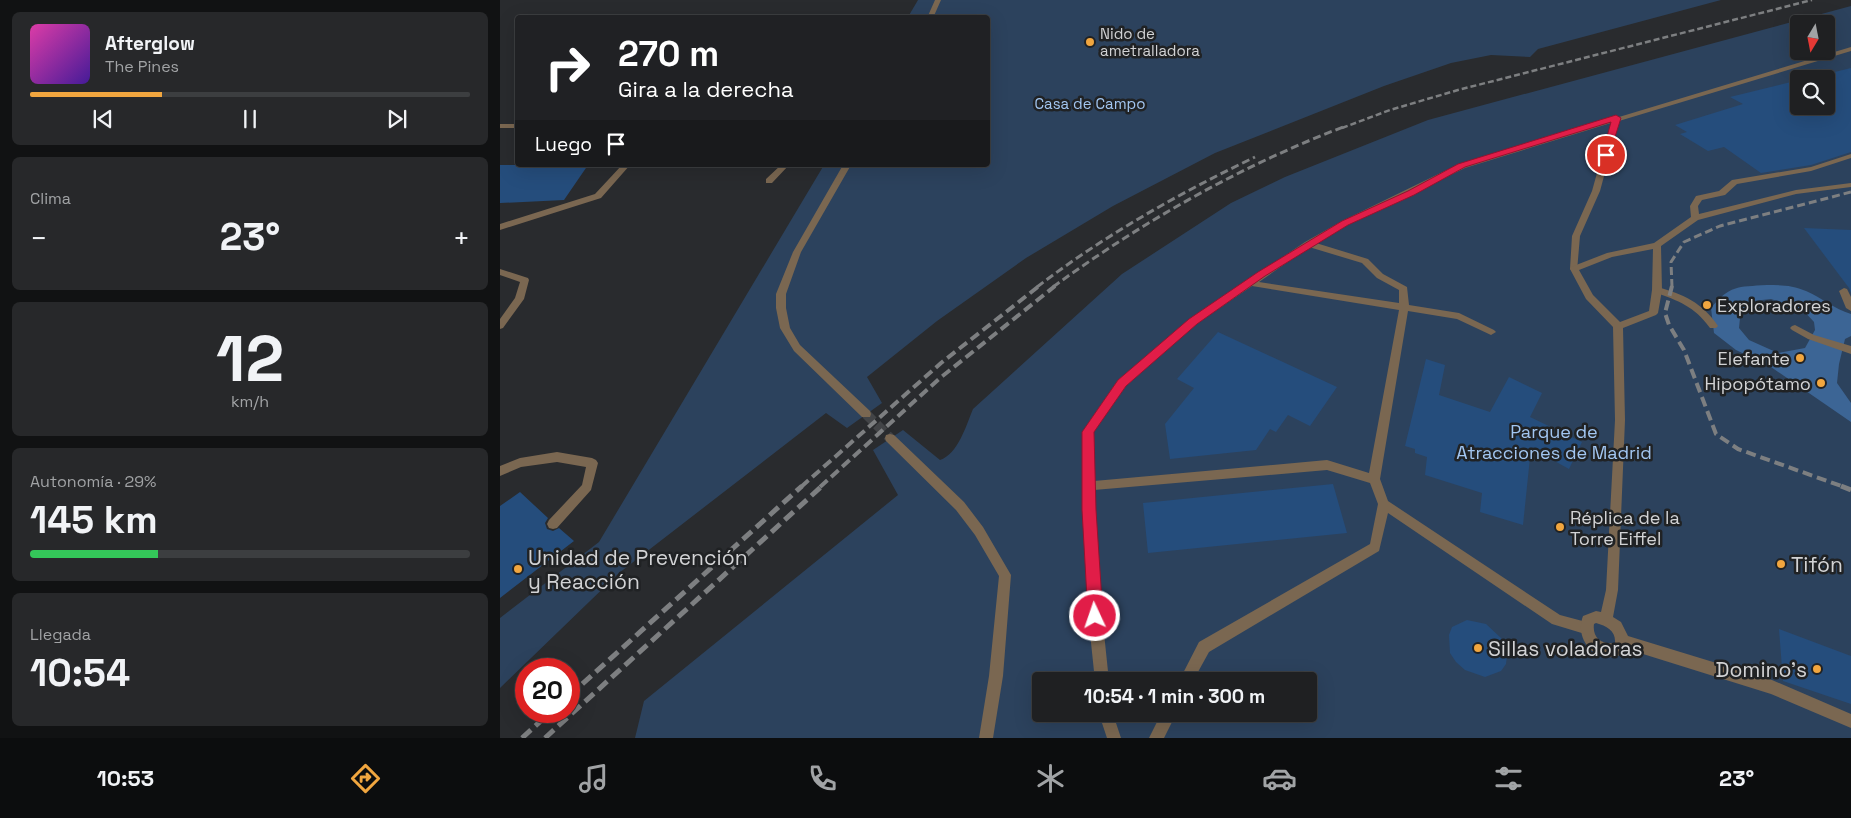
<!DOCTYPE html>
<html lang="es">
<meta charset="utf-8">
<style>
body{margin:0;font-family:"Space Grotesk",sans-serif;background:#27282a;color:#f1f3f6;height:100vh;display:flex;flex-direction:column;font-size:19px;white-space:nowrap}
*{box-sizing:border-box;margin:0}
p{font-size:16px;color:#a1a3a5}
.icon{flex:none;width:28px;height:28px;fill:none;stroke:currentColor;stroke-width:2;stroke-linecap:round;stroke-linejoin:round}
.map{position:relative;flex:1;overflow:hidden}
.drawer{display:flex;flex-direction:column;gap:12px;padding:12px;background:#111213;width:500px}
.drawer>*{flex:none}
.banner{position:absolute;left:15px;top:15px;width:475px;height:152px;border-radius:5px;box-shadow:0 5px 20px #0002,0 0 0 1px #3c3e40;background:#202124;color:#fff;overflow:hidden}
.needle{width:32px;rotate:190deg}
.buttons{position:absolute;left:1290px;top:15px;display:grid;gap:10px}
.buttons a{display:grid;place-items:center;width:45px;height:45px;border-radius:5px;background:#1f2022;box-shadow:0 5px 20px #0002,0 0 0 1px #3c3e40;font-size:25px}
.speed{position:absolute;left:15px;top:658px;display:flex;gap:10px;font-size:25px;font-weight:700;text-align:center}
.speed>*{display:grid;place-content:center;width:65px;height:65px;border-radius:50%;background:#1f2022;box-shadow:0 5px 20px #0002,0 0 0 1px #3c3e40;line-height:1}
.speed .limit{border:8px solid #d22;background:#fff;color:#111}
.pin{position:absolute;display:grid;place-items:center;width:42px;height:42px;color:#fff;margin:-21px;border:2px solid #fff;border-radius:50%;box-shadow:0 1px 5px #0007}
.me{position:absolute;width:55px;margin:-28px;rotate:357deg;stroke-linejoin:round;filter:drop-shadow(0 0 4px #0008)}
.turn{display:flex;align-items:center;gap:18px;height:105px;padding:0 20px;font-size:22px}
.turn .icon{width:65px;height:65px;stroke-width:2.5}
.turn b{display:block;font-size:35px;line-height:42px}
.then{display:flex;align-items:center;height:48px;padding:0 20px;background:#0003;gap:10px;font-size:19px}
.big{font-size:38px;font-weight:700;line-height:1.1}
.drawer .widget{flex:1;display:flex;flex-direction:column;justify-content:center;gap:8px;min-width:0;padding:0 18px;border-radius:8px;background:#27282a}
.drawer .dial{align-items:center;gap:0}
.dial b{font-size:65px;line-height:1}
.song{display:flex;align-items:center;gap:15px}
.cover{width:60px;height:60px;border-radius:8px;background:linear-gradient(135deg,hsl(320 70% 55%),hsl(260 70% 35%))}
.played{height:5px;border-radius:2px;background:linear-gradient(90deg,#f1a63f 30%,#3c3e40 30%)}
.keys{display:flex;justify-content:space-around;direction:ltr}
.heat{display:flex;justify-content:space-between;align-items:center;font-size:28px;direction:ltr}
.charge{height:8px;border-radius:4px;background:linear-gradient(90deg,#34c759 29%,#3c3e40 0)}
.trip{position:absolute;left:532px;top:672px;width:285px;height:50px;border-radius:5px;background:#1f2022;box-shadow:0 5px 20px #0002,0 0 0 1px #3c3e40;font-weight:700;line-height:50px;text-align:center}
.tabs{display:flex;height:80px;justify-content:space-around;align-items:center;background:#0c0d0e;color:#a1a3a5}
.tabs .icon{width:35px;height:35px}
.tabs .current{color:#f1a63f}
.tabs b{font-size:22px;color:#f1f3f6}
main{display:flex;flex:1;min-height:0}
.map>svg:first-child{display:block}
.green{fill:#2c425d;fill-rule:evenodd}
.water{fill:#3c6595;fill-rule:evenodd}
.building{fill:#254d7c}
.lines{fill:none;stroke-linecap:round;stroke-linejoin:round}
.street-tunnel{stroke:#424447;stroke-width:10;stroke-dasharray:10 5;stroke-linecap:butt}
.lane{fill:#7a6751;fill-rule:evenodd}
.street{fill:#7a6751;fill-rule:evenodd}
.rail-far3{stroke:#7d7f81;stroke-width:2.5;stroke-dasharray:6 3;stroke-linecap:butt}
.rail-far2{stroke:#7d7f81;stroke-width:3;stroke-dasharray:8 4;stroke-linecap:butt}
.rail-far1{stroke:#7d7f81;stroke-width:4;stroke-dasharray:10 5;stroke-linecap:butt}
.rail{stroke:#7d7f81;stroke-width:5;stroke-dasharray:12 6;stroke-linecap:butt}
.route{fill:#e11d48;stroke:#92132f}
.poi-dot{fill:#f1a63f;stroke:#202224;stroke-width:2}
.labels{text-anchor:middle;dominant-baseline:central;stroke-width:5;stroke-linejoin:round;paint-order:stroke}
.far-poi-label{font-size:15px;fill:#d2d3d5;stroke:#202224;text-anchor:start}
.far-park-label{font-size:15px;fill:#a2c6f1;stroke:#202224}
.poi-label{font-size:18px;fill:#d2d3d5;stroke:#202224;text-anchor:start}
.park-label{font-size:18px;fill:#a2c6f1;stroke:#202224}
.near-poi-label{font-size:21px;fill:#d2d3d5;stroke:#202224;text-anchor:start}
</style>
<main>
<section class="drawer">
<div class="widget">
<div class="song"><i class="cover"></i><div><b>Afterglow</b><p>The Pines</p></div></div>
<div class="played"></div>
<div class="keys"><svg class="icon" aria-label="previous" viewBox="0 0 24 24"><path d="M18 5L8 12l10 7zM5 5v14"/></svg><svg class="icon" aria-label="pause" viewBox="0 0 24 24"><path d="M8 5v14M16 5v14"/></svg><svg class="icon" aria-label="next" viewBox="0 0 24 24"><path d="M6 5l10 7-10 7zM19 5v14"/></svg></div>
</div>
<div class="widget"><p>Clima</p>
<div class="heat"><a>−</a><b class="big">23°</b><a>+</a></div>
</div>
<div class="widget dial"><b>12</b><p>km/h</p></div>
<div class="widget"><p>Autonomía · 29%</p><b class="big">145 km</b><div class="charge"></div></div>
<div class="widget"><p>Llegada</p><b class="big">10:54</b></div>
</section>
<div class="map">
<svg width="1351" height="738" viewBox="0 0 1351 738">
<rect width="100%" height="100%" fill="#292b2e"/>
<path class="green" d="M418,0H1221L1038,49L1030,57L991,55L951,63L884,86L715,153L613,206L526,258L437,321L367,377L382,403L347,428L326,413L119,573L0,688V618L99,542L324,165H488V18L408,17Z
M1351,6V738H135L144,701L398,495L373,450L403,430L440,460C458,454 466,426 473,409L622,274L731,203L785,177L928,120ZM1299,24H1326V51H1299ZM1299,79H1326V106H1299ZM541,681H809V714H541Z"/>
<path class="water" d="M1267,285C1280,285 1293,285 1306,291C1322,298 1334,309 1351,314V336L1345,339L1339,364L1337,383L1351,403V422L1271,367L1236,350L1214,333L1211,308C1230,285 1237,287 1267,285ZM1271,299L1303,310L1314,322L1315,330L1305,348L1278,353L1249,340L1239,328L1240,318L1253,301Z"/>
<path class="building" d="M1351,68V152L1311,165L1261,173L1224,147L1208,151L1180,134L1187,132L1175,125L1243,104L1230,97L1299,80V106H1326V79H1306Z
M0,165H88L64,200L0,203Z
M1304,228L1351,230V293L1349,288Z
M718,332L837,387L810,426L788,415L776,432L770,429L756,450L670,459L665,424L694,388L677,379Z
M926,359L945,365L939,395L990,412L1009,377L1042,393L1030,417L1082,442L1069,469L1031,448L1023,525L980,512L982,493L925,475L927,457L915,453V449L905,446Z
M833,484L847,533L648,553L643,503Z
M20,492L48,518L45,523L47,529L53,531L59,528L74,541L0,598V506Z
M967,620L986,624L1001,638L1007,655L1006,664L1001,671L985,677L965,670L956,662L950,653L949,635L952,627Z
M1279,629L1351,656V704L1283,681Z"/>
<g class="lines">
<path class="street-tunnel" d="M366,414L390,438"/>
<path class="lane" d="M1351,47V51L1119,121L1100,191L1080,236L1077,271L1074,272L1070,269L1072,236L1092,191L1111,123L965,168L848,225L816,243L868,259L883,274L907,287L909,305L959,313L994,330L996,332L991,335L957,319L908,311L880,479L888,501L1060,615L1090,623L1091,628L1090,633L1085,634L1052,624L888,513L879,551L709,652L693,681H679L699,642L870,544L878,504L870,483L827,470L594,490L604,633L609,681H595L590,633L583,510V431L618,380L690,320L805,242L842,221L959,164L1112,119L1113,116L1119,117ZM809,247L862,263L877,278L899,290V303L759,282ZM752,286L899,310L869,473L827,460L594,481L593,432L626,386L696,324Z
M0,124H18V128H0Z
M122,165H130L101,198L0,230V224L95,194Z
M281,165H289L272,183H266V179Z
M0,269L28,278L29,280L24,299L3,328L0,329V319L15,298L20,282L0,275Z
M1157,287C1183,294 1203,303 1218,326L1216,328H1210C1194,306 1179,301 1154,292L1152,290Z
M1344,288L1347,289L1351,297V311L1346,308L1339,291Z
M1295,325L1314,335L1351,346V354L1308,339L1292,330L1290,328L1292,326Z
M57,452L92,458L96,460L98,463L91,490L57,528L53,529L49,528L47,524L49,520L82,485L86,467L57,462L21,467L0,476V466L20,458Z
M599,714H613L621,738H607Z
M661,714H676L664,738H649Z"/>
<path class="street" d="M435,0H441L433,18H427Z
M1351,154V158L1311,171L1237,184L1225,195L1202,200L1198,206L1199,214L1296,190L1351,183V187L1296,194L1198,220L1161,246L1162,290L1158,313L1156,315L1123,328L1125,420L1118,590L1113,617L1121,622L1128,636L1272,680L1351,714V728L1271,694L1127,649L1126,653C1120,655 1113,658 1107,657C1087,654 1076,634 1083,616L1096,611L1101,612L1106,590L1115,420L1113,327L1086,299L1070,269L1071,267L1107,253L1154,243L1191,217L1190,206L1196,196L1219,191L1232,180L1311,167ZM1153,249L1152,290L1149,311L1120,322L1093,295L1079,270L1112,257ZM1096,623C1107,626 1116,631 1115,643C1102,645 1092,638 1094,624Z
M343,165H351L301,252L286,294V308L290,328L300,345L370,411L371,414L370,417H362L294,351L280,328L276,308V294L293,252Z
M390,434L394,435L464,502L483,527L511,575L503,676L493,738H479L489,676L499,576L475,535L456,510L386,441L385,438L386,435Z"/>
<path class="rail-far3" d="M842,128L890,110L958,90L1312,0"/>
<path class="rail-far2" d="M537,287C605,235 678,194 755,157
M553,287C642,222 742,165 846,126
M1172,287L1171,262L1184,242L1220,226L1351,192"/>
<path class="rail-far1" d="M1172,286L1165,313L1169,325L1184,350L1216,434L1238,449L1344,487
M301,487L441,363L539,286
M320,487L440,378L555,286"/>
<path class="rail" d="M1341,486L1351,490
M69,696L302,486
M22,738L52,711
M45,738L322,486"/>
</g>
<path class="route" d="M1116,115L1121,118L1109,156L1102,155L1111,122L965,167L914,195L848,225L765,276L697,324L626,386L594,432L596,510L603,616L601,621L595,623L590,621L588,616L582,510V432L618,380L689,319L758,272L842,221L908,191L958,164Z"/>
<g class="poi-dot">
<circle cx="590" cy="42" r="5"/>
<circle cx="1207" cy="305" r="5"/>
<circle cx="1300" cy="358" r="5"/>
<circle cx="1321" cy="383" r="5"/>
<circle cx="1060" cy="527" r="5"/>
<circle cx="1281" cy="564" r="5"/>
<circle cx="18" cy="569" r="5"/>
<circle cx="978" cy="648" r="5"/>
<circle cx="1317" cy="669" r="5"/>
</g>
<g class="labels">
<g class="far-poi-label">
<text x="600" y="33">Nido de<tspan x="600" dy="17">ametralladora</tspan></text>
</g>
<g class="far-park-label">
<text x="590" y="103">Casa de Campo</text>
</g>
<g class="poi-label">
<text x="1217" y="305">Exploradores</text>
<text x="1290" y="358" text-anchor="end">Elefante</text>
<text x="1311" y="383" text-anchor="end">Hipopótamo</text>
<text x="1070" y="517">Réplica de la<tspan x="1070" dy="21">Torre Eiffel</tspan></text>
</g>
<g class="park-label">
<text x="1054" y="431">Parque de<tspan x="1054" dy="21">Atracciones de Madrid</tspan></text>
</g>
<g class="near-poi-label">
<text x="28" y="557">Unidad de Prevención<tspan x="28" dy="24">y Reacción</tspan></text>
<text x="1291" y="564">Tifón</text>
<text x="988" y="648">Sillas voladoras</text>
<text x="1307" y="669" text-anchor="end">Domino's</text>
</g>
</g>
</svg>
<div class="buttons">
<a><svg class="needle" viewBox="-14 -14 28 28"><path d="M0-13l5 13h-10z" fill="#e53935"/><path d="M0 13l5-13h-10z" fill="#a1a3a5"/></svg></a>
<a><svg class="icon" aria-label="search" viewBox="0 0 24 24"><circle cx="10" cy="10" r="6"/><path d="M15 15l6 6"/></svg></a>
</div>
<div class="speed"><div class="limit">20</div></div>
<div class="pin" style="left:1106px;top:155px;background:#d93025"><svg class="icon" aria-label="arrive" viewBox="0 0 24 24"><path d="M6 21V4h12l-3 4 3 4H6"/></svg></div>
<svg class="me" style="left:595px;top:616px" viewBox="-20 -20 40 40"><circle r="17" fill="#e11d48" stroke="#fff" stroke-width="3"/><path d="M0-11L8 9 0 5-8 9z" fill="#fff"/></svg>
<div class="trip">10:54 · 1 min · 300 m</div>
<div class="banner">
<div class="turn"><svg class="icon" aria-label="right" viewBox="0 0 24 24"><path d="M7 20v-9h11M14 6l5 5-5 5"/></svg><div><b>270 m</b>Gira a la derecha</div></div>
<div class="then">Luego<svg class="icon" aria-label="arrive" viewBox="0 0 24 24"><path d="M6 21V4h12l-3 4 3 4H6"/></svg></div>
</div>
</div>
</main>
<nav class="tabs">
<b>10:53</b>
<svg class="icon current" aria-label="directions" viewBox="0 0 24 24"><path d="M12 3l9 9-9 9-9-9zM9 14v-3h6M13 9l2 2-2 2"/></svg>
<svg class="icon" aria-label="music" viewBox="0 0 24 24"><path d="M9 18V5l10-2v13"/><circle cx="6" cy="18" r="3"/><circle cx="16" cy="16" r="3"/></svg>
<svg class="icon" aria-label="phone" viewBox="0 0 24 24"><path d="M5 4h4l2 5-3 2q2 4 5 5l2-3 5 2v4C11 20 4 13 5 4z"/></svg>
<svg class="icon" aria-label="climate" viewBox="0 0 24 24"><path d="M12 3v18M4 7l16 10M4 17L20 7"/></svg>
<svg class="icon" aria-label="car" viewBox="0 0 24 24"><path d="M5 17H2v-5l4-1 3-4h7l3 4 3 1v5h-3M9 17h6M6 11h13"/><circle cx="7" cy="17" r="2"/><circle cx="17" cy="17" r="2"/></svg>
<svg class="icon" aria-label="filters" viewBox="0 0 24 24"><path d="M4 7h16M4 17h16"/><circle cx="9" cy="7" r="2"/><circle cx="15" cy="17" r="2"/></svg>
<b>23°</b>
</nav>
